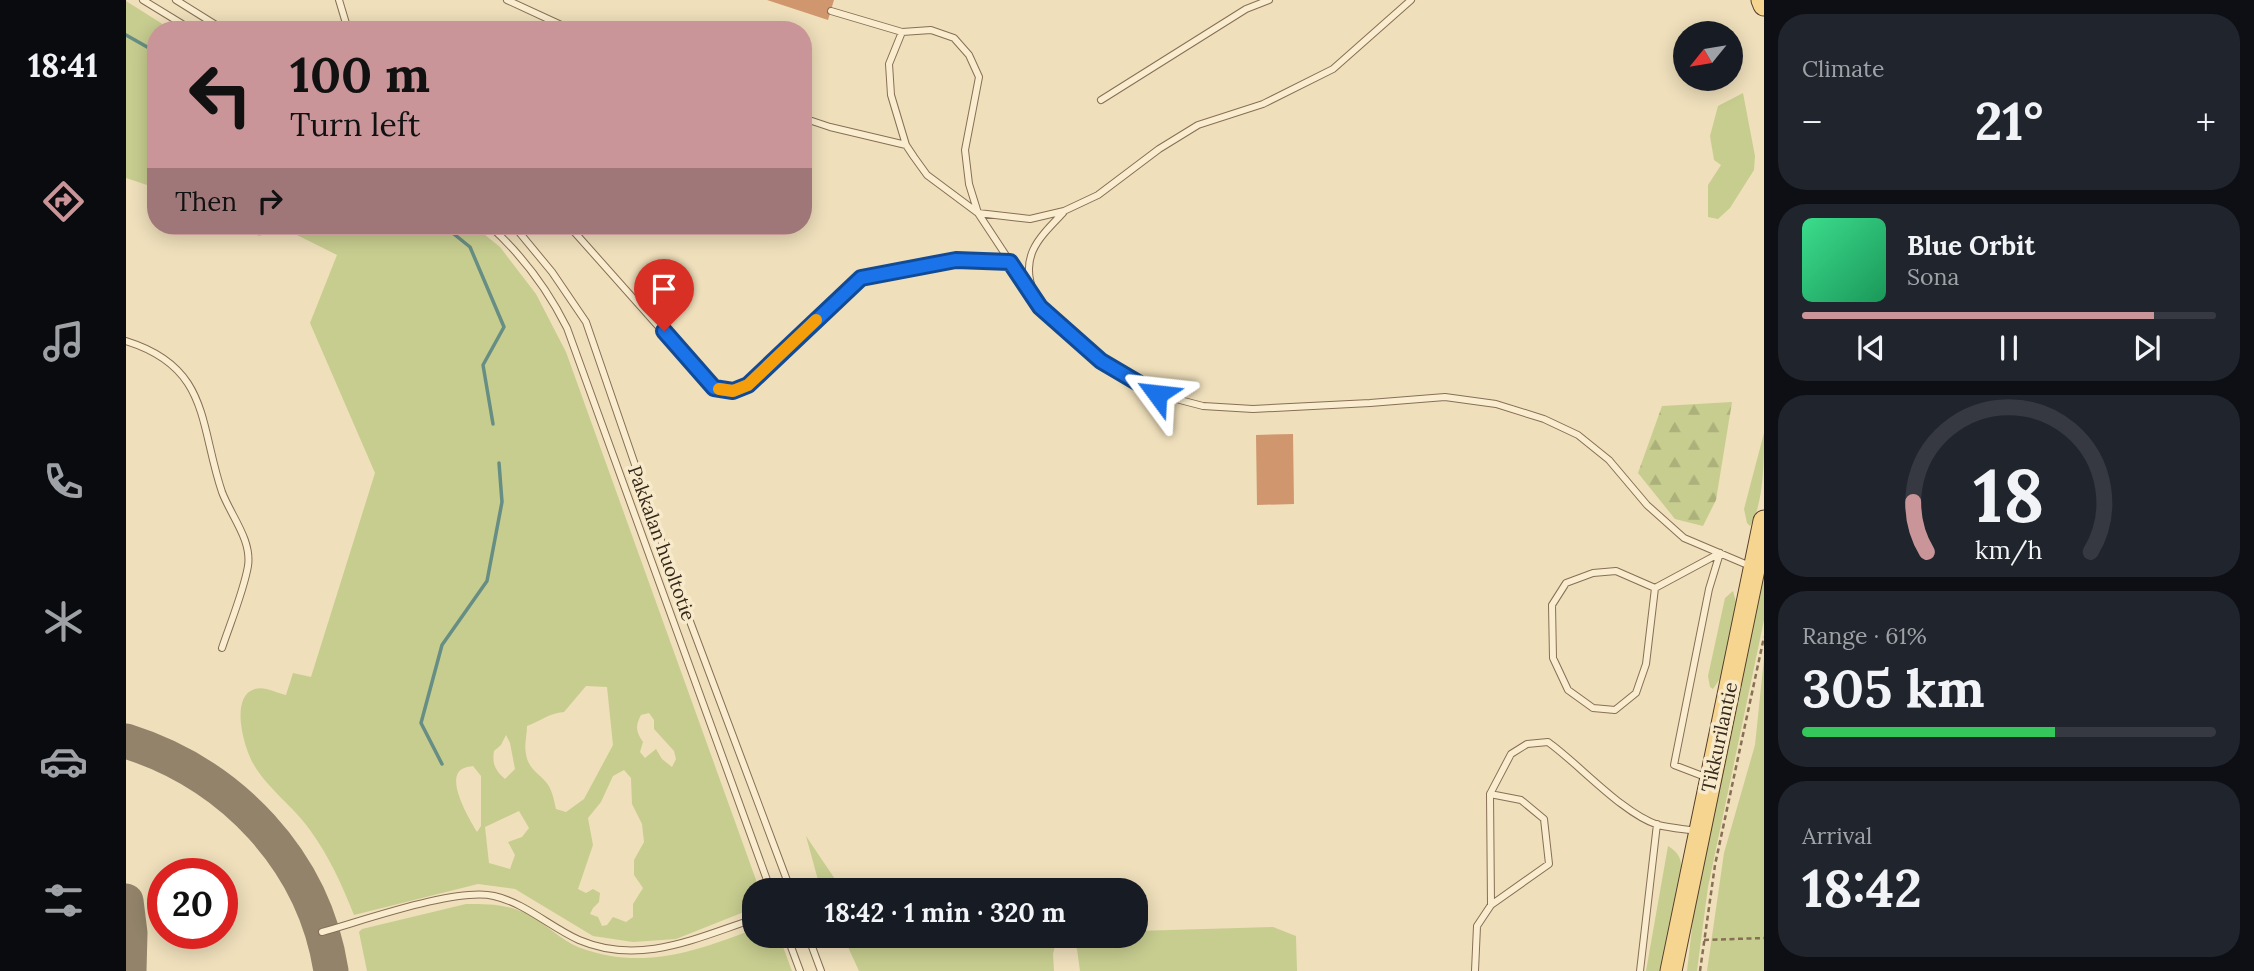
<!DOCTYPE html>
<meta charset="utf-8">
<style>
body{margin:0;font-family:Lora,serif;background:#20242c;color:#f1f3f6;height:100vh;display:flex;flex-direction:column;font-size:26px;white-space:nowrap}
*{box-sizing:border-box;margin:0}
p{font-size:23px;color:#9ea1a6}
.icon{flex:none;width:38px;height:38px;fill:none;stroke:currentColor;stroke-width:2;stroke-linecap:round;stroke-linejoin:round}
.map{position:relative;flex:1;overflow:hidden}
.details{display:flex;flex-direction:column;gap:14px;padding:14px;background:#0d0f14;width:490px}
.details>*{flex:none}
.banner{position:absolute;left:21px;top:21px;width:665px;height:214px;border-radius:28px;box-shadow:0 4px 18px #0003;background:#c99598;color:#111;overflow:hidden}
.needle{width:46px;rotate:240deg}
.buttons{position:absolute;left:1547px;top:21px;display:grid;gap:14px}
.buttons a{display:grid;place-items:center;width:70px;height:70px;border-radius:50%;background:#171b24;box-shadow:0 4px 18px #0003;font-size:35px}
.speed{position:absolute;left:21px;top:858px;display:flex;gap:14px;font-size:35px;font-weight:700;text-align:center}
.speed>*{display:grid;place-content:center;width:91px;height:91px;border-radius:50%;background:#171b24;box-shadow:0 4px 18px #0003;line-height:1}
.speed .limit{border:10px solid #d22;background:#fff;color:#111}
.pin{position:absolute;display:grid;place-items:center;width:60px;height:60px;color:#fff;margin:-72px -30px;border-radius:50% 50% 50% 0;rotate:-45deg;box-shadow:0 0 7px #0007}
.pin .icon{rotate:45deg}
.me{position:absolute;width:77px;margin:-38px;rotate:300deg;stroke-linejoin:round;filter:drop-shadow(0 0 5px #0008)}
.turn{display:flex;align-items:center;gap:24px;height:147px;padding:0 28px;font-size:32px}
.turn .icon{width:91px;height:91px;stroke-width:2.5}
.turn b{display:block;font-size:49px;line-height:60px}
.then{display:flex;align-items:center;height:66px;padding:0 28px;background:#0003;gap:14px;font-size:26px}
.big{font-size:52px;font-weight:700;line-height:1.1}
.details .tile{flex:1;display:flex;flex-direction:column;justify-content:center;gap:10px;min-width:0;padding:0 24px;border-radius:28px;background:#20242c}
.details .dial{align-items:center;gap:0}
.dial svg{height:182px;overflow:visible;fill:none;stroke:#363941;stroke-width:7;stroke-linecap:round;text-anchor:middle}
.dial text{fill:#f1f3f6;stroke:none}
.song{display:flex;align-items:center;gap:21px}
.cover{width:84px;height:84px;border-radius:10px;background:linear-gradient(135deg,hsl(150 70% 55%),hsl(150 70% 35%))}
.played{height:7px;border-radius:4px;background:linear-gradient(90deg,#c99598 85%,#363941 85%)}
.keys{display:flex;justify-content:space-around;direction:ltr}
.heat{display:flex;justify-content:space-between;align-items:center;font-size:38px;direction:ltr}
.charge{height:10px;border-radius:5px;background:linear-gradient(90deg,#34c759 61%,#363941 0)}
.trip{position:absolute;left:616px;top:878px;width:406px;height:70px;border-radius:28px;background:#171b24;box-shadow:0 4px 18px #0003;font-weight:700;line-height:70px;text-align:center}
main{display:flex;flex:1;min-height:0}
.dock{display:flex;flex-direction:column;width:126px;justify-content:space-around;align-items:center;background:#090b0e;color:#9ea1a6}
.dock .icon{width:49px;height:49px}
.dock .active{color:#c99598}
.dock b{font-size:32px;color:#f1f3f6}
.map>svg:first-child{display:block}
.green{fill:#c7cd8f;fill-rule:evenodd}
.forest{fill:url(#forest-firs)}
.lines{fill:none;stroke-linecap:round;stroke-linejoin:round}
.stream{stroke:#678e84;stroke-width:3.5}
.taxiway{stroke:#92836a;stroke-width:35}
.building{fill:#d0976f}
.lane-casing{stroke:#876f55;stroke-width:8}
.primary-casing{stroke:#543d2a;stroke-width:23}
.path{stroke:#876f55;stroke-width:2.5;stroke-dasharray:5 3.5;stroke-linecap:butt}
.lane{stroke:#faedcf;stroke-width:6}
.primary{stroke:#f6d590;stroke-width:21}
.route-casing{stroke:#114b97;stroke-width:18}
.route{stroke:#1a73e8;stroke-width:12}
.slow{stroke:#f59e0b;stroke-width:12}
.labels{text-anchor:middle;dominant-baseline:central;stroke-width:7;stroke-linejoin:round;paint-order:stroke}
.street-label{font-size:19px;fill:#35271a;stroke:#f7eacb}
</style>
<main>
<nav class="dock">
<b>18:41</b>
<svg class="icon active" aria-label="directions" viewBox="0 0 24 24"><path d="M12 3l9 9-9 9-9-9zM9 14v-3h6M13 9l2 2-2 2"/></svg>
<svg class="icon" aria-label="music" viewBox="0 0 24 24"><path d="M9 18V5l10-2v13"/><circle cx="6" cy="18" r="3"/><circle cx="16" cy="16" r="3"/></svg>
<svg class="icon" aria-label="phone" viewBox="0 0 24 24"><path d="M5 4h4l2 5-3 2q2 4 5 5l2-3 5 2v4C11 20 4 13 5 4z"/></svg>
<svg class="icon" aria-label="climate" viewBox="0 0 24 24"><path d="M12 3v18M4 7l16 10M4 17L20 7"/></svg>
<svg class="icon" aria-label="car" viewBox="0 0 24 24"><path d="M5 17H2v-5l4-1 3-4h7l3 4 3 1v5h-3M9 17h6M6 11h13"/><circle cx="7" cy="17" r="2"/><circle cx="17" cy="17" r="2"/></svg>
<svg class="icon" aria-label="filters" viewBox="0 0 24 24"><path d="M4 7h16M4 17h16"/><circle cx="9" cy="7" r="2"/><circle cx="15" cy="17" r="2"/></svg>
</nav>
<div class="map">
<svg width="1638" height="971" viewBox="0 0 1638 971">
<defs>
<pattern id="forest-firs" width="22" height="20" patternUnits="userSpaceOnUse" patternTransform="scale(1.75)"><rect width="22" height="20" fill="#c7cd8f"/><path d="M5 1l3.5 6h-7zM16 11l3.5 6h-7z" fill="#acb07b"/></pattern>
</defs>
<rect width="100%" height="100%" fill="#efdfbb"/>
<path class="green" d="M0,1L46,30H30V188L0,178Z
M1617,93L1629,156L1628,170L1604,208L1592,219L1582,217V185L1595,165L1588,160L1584,136L1592,106Z
M114,226H348L374,247L410,294L440,352L634,891H628V908L550,939L507,942L467,936L389,889L352,884L228,915C216,885 203,856 184,830C168,807 142,789 128,765C118,749 103,696 129,689C138,686 151,693 160,695L167,673L185,677L249,473L184,323L211,255L157,228L133,236ZM460,686L481,687L487,745L458,799L440,812L430,809C428,800 426,789 420,782C412,773 402,768 400,754C398,745 401,735 401,726C415,721 423,713 438,712ZM523,713L528,720V729L548,751L550,759L546,767L536,759L530,749L519,758L514,752L517,742C510,732 509,726 515,715ZM380,735L384,743L389,769L379,779C369,770 366,764 368,751L375,745ZM347,766L355,776V826L351,832C344,820 324,787 332,773C335,768 341,767 347,766ZM498,770L505,778L506,804L516,824L518,842L508,860V875L517,888L507,904V917L500,922L487,917L481,925L476,926L472,917L464,914L467,908L473,902L474,893L467,889L460,893L452,889L467,845L462,818L475,802L487,776ZM393,811L403,828L396,837L382,842L389,855L384,869L363,863L359,827Z
M1638,433C1638,459 1638,505 1624,526L1621,523L1618,509Z
M1638,572V620L1582,887L1571,971H1561L1569,902Z
M1607,591L1610,602L1595,677L1587,689L1584,687L1582,676L1599,598Z
M1638,658V971H1581L1598,853L1629,745Z
M680,836L717,891H695Z
M1542,846C1550,851 1556,857 1555,868L1535,971H1520Z
M340,904C362,904 383,904 403,915C420,924 435,940 452,947C515,971 569,952 628,929V936H653L666,971H241L233,932L236,929Z
M1147,927L1170,936L1171,971H954L951,949L943,941L930,942L927,954L928,971H733L717,936H743L750,947L857,936H1010V931Z"/>
<path class="forest" d="M1606,402L1590,500L1577,526L1549,519L1512,473L1536,406Z"/>
<g class="lines">
<path class="stream" d="M0,35L30,52
M318,226L344,247L378,327L357,365L367,424
M316,764L295,723L316,645L361,581L376,502L373,463"/>
<path class="taxiway" d="M0,741C105,774 188,860 205,971
M0,901L4,933L3,971"/>
</g>
<path class="building" d="M641,0H708L702,20Z
M1167,434L1168,504L1131,505L1130,435Z"/>
<g class="lines">
<defs>
<path id="lane" d="M17,0L66,30
M50,0L98,30
M213,0L222,30
M381,0L446,30
M1285,0L1207,69L1137,104L1072,125L1033,149L972,195L938,211L904,219L852,213L801,175L788,157L780,145L765,95L763,64L776,32L805,30L828,38L843,55L853,77L839,150L843,184L852,213L914,307L975,361L1031,394L1077,406L1127,409L1244,403L1319,397L1370,404L1418,419L1452,435L1483,460L1521,505L1558,538L1624,566
M705,11L776,32
M975,100L1120,9L1143,0
M677,118L704,127L780,145
M364,226C397,256 421,288 441,328L645,891
M388,226L426,272L460,322L550,584L665,891
M443,226L588,389L607,391L622,385L735,278L830,259L884,262
M604,226L606,227
M908,293C893,256 913,238 937,213
M0,341C84,367 73,424 96,492C105,516 126,540 122,566C118,590 104,624 96,648
M1529,588L1490,571L1467,573L1440,583L1426,605L1427,658L1442,690L1467,708L1489,710L1510,693L1520,664L1529,588L1594,553L1583,589L1548,765L1582,778
M1365,905L1364,794L1385,754L1401,744L1422,742C1454,765 1496,813 1532,825C1544,828 1558,829 1571,831
M196,932C236,921 331,887 368,896C399,903 424,927 453,940C514,966 570,938 628,919
M661,936L674,971
M682,936L695,971
M1349,971L1351,926L1365,905L1423,864L1418,819L1395,800L1364,794
M1514,971L1531,824"/>
<path id="primary" d="M1636,0L1638,5
M1545,971L1638,521"/>
</defs>
<use href="#lane" class="lane-casing"/>
<use href="#primary" class="primary-casing"/>
<path class="path" d="M1578,940L1638,938
M1574,971L1589,865L1638,637"/>
<use href="#lane" class="lane"/>
<use href="#primary" class="primary"/>
</g>
<g class="lines">
<defs>
<path id="route" d="M538,331L588,388L607,391L622,385L735,278L830,260L884,262L914,307L975,361L1031,394"/>
</defs>
<use href="#route" class="route-casing"/>
<use href="#route" class="route"/>
<path class="slow" d="M593,389L607,391L622,385L690,320"/>
</g>
<g class="labels">
<g class="street-label">
<text transform="translate(536 543) rotate(70)">Pakkalan huoltotie</text>
<text transform="translate(1593 737) rotate(-78)">Tikkurilantie</text>
</g>
</g>
</svg>
<div class="buttons">
<a><svg class="needle" viewBox="-14 -14 28 28"><path d="M0-13l5 13h-10z" fill="#e53935"/><path d="M0 13l5-13h-10z" fill="#9ea1a6"/></svg></a>
</div>
<div class="speed"><div class="limit">20</div></div>
<div class="pin" style="left:538px;top:331px;background:#d93025"><svg class="icon" aria-label="arrive" viewBox="0 0 24 24"><path d="M6 21V4h12l-3 4 3 4H6"/></svg></div>
<svg class="me" style="left:1031px;top:394px" viewBox="-20 -20 40 40"><path d="M0-17L14 15 0 8-14 15z" fill="#1a73e8" stroke="#fff" stroke-width="4"/></svg>
<div class="trip">18:42 · 1 min · 320 m</div>
<div class="banner">
<div class="turn"><svg class="icon" aria-label="left" viewBox="0 0 24 24"><path d="M17 20v-9H6M10 6l-5 5 5 5"/></svg><div><b>100 m</b>Turn left</div></div>
<div class="then">Then<svg class="icon" aria-label="right" viewBox="0 0 24 24"><path d="M7 20v-9h11M14 6l5 5-5 5"/></svg></div>
</div>
</div>
<section class="details">
<div class="tile"><p>Climate</p>
<div class="heat"><a>−</a><b class="big">21°</b><a>+</a></div>
</div>
<div class="tile">
<div class="song"><i class="cover"></i><div><b>Blue Orbit</b><p>Sona</p></div></div>
<div class="played"></div>
<div class="keys"><svg class="icon" aria-label="previous" viewBox="0 0 24 24"><path d="M18 5L8 12l10 7zM5 5v14"/></svg><svg class="icon" aria-label="pause" viewBox="0 0 24 24"><path d="M8 5v14M16 5v14"/></svg><svg class="icon" aria-label="next" viewBox="0 0 24 24"><path d="M6 5l10 7-10 7zM19 5v14"/></svg></div>
</div>
<div class="tile dial"><svg viewBox="0 0 100 80">
<path d="M14 69A42 42 0 1 1 86 69"/>
<path d="M14 69A42 42 0 0 1 8 47" stroke="#c99598"/>
<text x="50" y="56" font-size="32" font-weight="700">18</text>
<text x="50" y="72" font-size="11">km/h</text>
</svg></div>
<div class="tile"><p>Range · 61%</p><b class="big">305 km</b><div class="charge"></div></div>
<div class="tile"><p>Arrival</p><b class="big">18:42</b></div>
</section>
</main>
